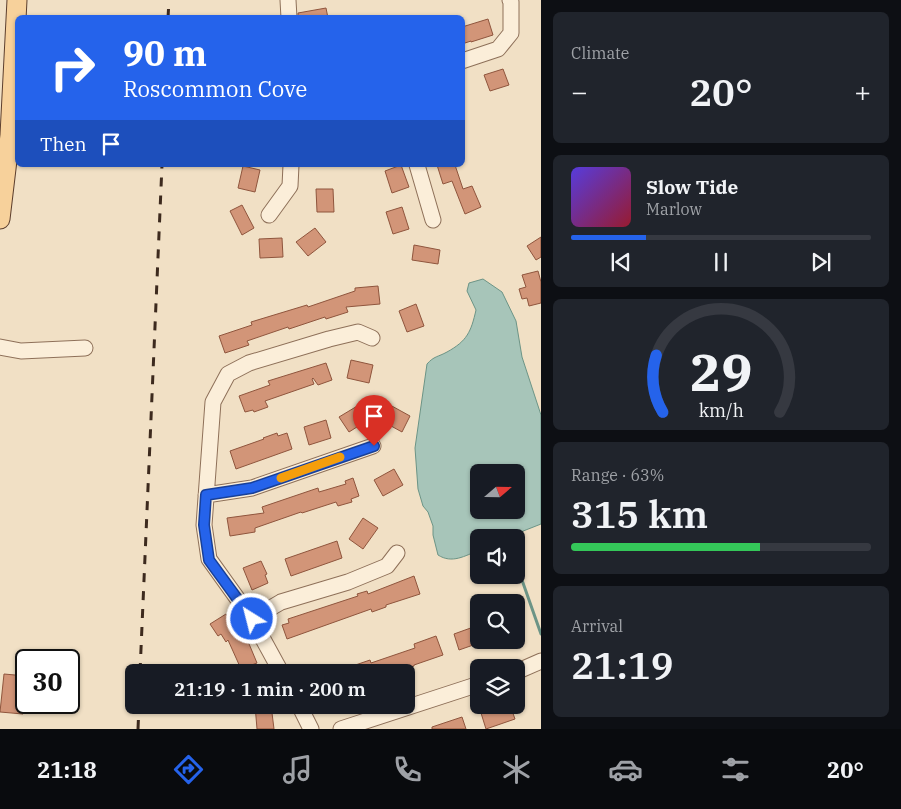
<!DOCTYPE html>
<meta charset="utf-8">
<style>
body{margin:0;font-family:"IBM Plex Serif",serif;background:#20242c;color:#f1f3f6;height:100vh;display:flex;flex-direction:column;font-size:19px;white-space:nowrap}
*{box-sizing:border-box;margin:0}
p{font-size:16px;color:#9ea1a6}
.icon{flex:none;width:28px;height:28px;fill:none;stroke:currentColor;stroke-width:2;stroke-linecap:round;stroke-linejoin:round}
.map{position:relative;flex:1;overflow:hidden}
.details{display:flex;flex-direction:column;gap:12px;padding:12px;background:#0d0f14;width:360px}
.details>*{flex:none}
.top-card{position:absolute;left:15px;top:15px;width:450px;height:152px;border-radius:8px;box-shadow:0 1px 4px #0004;background:#2563eb;color:#fff;overflow:hidden}
.needle{width:32px;rotate:70deg}
.buttons{position:absolute;left:470px;top:464px;display:grid;gap:10px}
.buttons a{display:grid;place-items:center;width:55px;height:55px;border-radius:8px;background:#171b24;box-shadow:0 1px 4px #0004;font-size:25px}
.speed{position:absolute;left:15px;top:649px;display:flex;gap:10px;font-size:25px;font-weight:700;text-align:center}
.speed>*{display:grid;place-content:center;width:65px;height:65px;border-radius:50%;background:#171b24;box-shadow:0 1px 4px #0004;line-height:1}
.speed .limit{border:2px solid #111;border-radius:8px;background:#fff;color:#111}
.pin{position:absolute;display:grid;place-items:center;width:42px;height:42px;color:#fff;margin:-51px -21px;border-radius:50% 50% 50% 0;rotate:-45deg;box-shadow:0 0 5px #0007}
.pin .icon{rotate:45deg}
.me{position:absolute;width:55px;margin:-28px;rotate:324deg;stroke-linejoin:round;filter:drop-shadow(0 0 4px #0008)}
.turn{display:flex;align-items:center;gap:18px;height:105px;padding:0 25px;font-size:22px}
.turn .icon{width:65px;height:65px;stroke-width:2.5}
.turn b{display:block;font-size:35px;line-height:42px}
.then{display:flex;align-items:center;height:48px;padding:0 25px;background:#0003;gap:10px;font-size:19px}
.big{font-size:38px;font-weight:600;line-height:1.1}
.details .tile{flex:1;display:flex;flex-direction:column;justify-content:center;gap:8px;min-width:0;padding:0 18px;border-radius:8px;background:#20242c}
.details .dial{align-items:center;gap:0}
.dial svg{height:130px;overflow:visible;fill:none;stroke:#363941;stroke-width:7;stroke-linecap:round;text-anchor:middle}
.dial text{fill:#f1f3f6;stroke:none}
.song{display:flex;align-items:center;gap:15px}
.cover{width:60px;height:60px;border-radius:8px;background:linear-gradient(135deg,hsl(250 70% 55%),hsl(350 70% 35%))}
.played{height:5px;border-radius:2px;background:linear-gradient(90deg,#2563eb 25%,#363941 25%)}
.keys{display:flex;justify-content:space-around;direction:ltr}
.heat{display:flex;justify-content:space-between;align-items:center;font-size:28px;direction:ltr}
.charge{height:8px;border-radius:4px;background:linear-gradient(90deg,#34c759 63%,#363941 0)}
.trip{position:absolute;left:125px;top:664px;width:290px;height:50px;border-radius:8px;background:#171b24;box-shadow:0 1px 4px #0004;font-weight:600;line-height:50px;text-align:center}
.menu{display:flex;height:80px;justify-content:space-around;align-items:center;background:#090b0e;color:#9ea1a6}
.menu .icon{width:35px;height:35px}
.menu .current{color:#2563eb}
.menu b{font-size:22px;color:#f1f3f6}
main{display:flex;flex:1;min-height:0}
.map>svg:first-child{display:block}
.water{fill:#a7c5b9;stroke:#6c9486;fill-rule:evenodd}
.lines{fill:none;stroke-linecap:round;stroke-linejoin:round}
.stream{stroke:#6c9486;stroke-width:3}
.building{fill:#d29578;stroke:#8f553d}
.minor-casing{stroke:#8e7059;stroke-width:17}
.major-casing{stroke:#5c3e2d;stroke-width:21}
.minor{stroke:#fbeed9;stroke-width:15}
.major{stroke:#f7d19b;stroke-width:19}
.rail{stroke:#3d2a1e;stroke-width:3;stroke-dasharray:9 9;stroke-linecap:butt}
.route-casing{stroke:#184099;stroke-width:12}
.route{stroke:#2563eb;stroke-width:9}
.slow{stroke:#f59e0b;stroke-width:9}
</style>
<main>
<div class="map">
<svg width="541" height="729" viewBox="0 0 541 729">
<rect width="100%" height="100%" fill="#f1e0c5"/>
<path class="water" d="M483,279L502,292L516,321L522,357L541,415V524L508,537L479,538V550C465,556 452,564 438,555L433,535V526L428,512L423,506L418,489L415,448L427,364C434,356 438,357 447,352C467,341 471,332 476,310L467,291L469,283ZM479,472H516V510H479Z"/>
<g class="lines">
<path class="stream" d="M516,563L541,634"/>
</g>
<path class="building" d="M326,8L328,18H298V13Z
M488,19L493,35L471,42V41L462,44V27Z
M503,69L509,85L490,91L484,75Z
M401,165L409,187L392,193L385,171Z
M437,165H455L463,189L472,186L481,207L465,214L452,181L443,184Z
M243,166L260,170L255,192L238,188Z
M316,189H333L334,212H317Z
M242,205L254,228L242,235L230,211Z
M402,207L409,229L393,234L386,212Z
M315,228L326,242L308,256L296,242Z
M541,237V257L536,260L527,246Z
M282,238L283,257L260,258L259,239Z
M414,245L440,250L438,264L412,260Z
M538,271L541,282V303L529,306L527,298L522,299L519,289L526,287L522,275Z
M378,286L380,304L346,307L348,312L326,319L325,317L289,329L288,327L247,341L249,345L225,353L219,336L252,325L251,322L307,305L308,307L355,291V288Z
M416,304L424,326L407,332L399,311Z
M351,360L373,365L369,383L347,378Z
M326,363L332,380L318,385L313,378L312,379L314,384L265,401L268,407L254,412L253,410L245,412L239,396L270,385L268,381Z
M359,405L368,420L349,432L339,417Z
M390,405L410,416L402,432L382,421Z
M326,420L331,438L309,445L304,427Z
M277,433L278,436L287,433L292,449L236,469L230,451L264,439L263,438Z
M394,469L403,485L383,496L374,480Z
M353,478L359,496L351,499L352,502L338,506L336,502L302,513L301,512L255,528V532L230,536L227,518L264,513L262,507L318,488L319,492L346,484L345,481Z
M363,518L378,528L363,549L349,539Z
M337,541L342,558L291,576L285,559Z
M261,561L267,574L265,575L268,583L252,590L243,568Z
M414,576L420,594L386,605V607L372,612L371,609L287,639L282,625L289,623L288,619L358,596L357,594L367,591L368,594Z
M226,614L233,625L237,622L247,639L257,663L241,669L228,640L226,642L221,634L218,636L210,624Z
M479,625V643L459,650L454,634Z
M436,636L443,655L414,665V666L394,672H338V671L370,660L371,663L415,648L414,644Z
M4,674L26,676L23,714L0,712Z
M255,705H271L274,729H257Z
M504,705H510L515,719L486,729L481,713Z
M462,717L466,729H432V727Z"/>
<g class="lines">
<defs>
<path id="minor" d="M288,0L289,18
M462,61L498,49L511,33V2L510,0
M417,165L433,220
M269,215L290,186L291,165
M0,347L21,351L85,348
M206,495L252,488L373,446
M252,619L281,602L348,582L387,566L397,553
M281,672L252,619L209,559L204,525L213,402L228,374L249,363L329,339L358,332L372,338
M516,672L541,661
M299,705L311,729
M341,729L479,684"/>
<path id="major" d="M0,219L10,135L17,0"/>
</defs>
<use href="#minor" class="minor-casing"/>
<use href="#major" class="major-casing"/>
<use href="#minor" class="minor"/>
<use href="#major" class="major"/>
<path class="rail" d="M168,18L169,0
M140,672L162,165
M138,729L139,705"/>
</g>
<g class="lines">
<defs>
<path id="route" d="M252,619L209,560L204,525L206,495L252,488L374,446"/>
</defs>
<use href="#route" class="route-casing"/>
<use href="#route" class="route"/>
<path class="slow" d="M281,478L340,457"/>
</g>
</svg>
<div class="buttons">
<a><svg class="needle" viewBox="-14 -14 28 28"><path d="M0-13l5 13h-10z" fill="#e53935"/><path d="M0 13l5-13h-10z" fill="#9ea1a6"/></svg></a>
<a><svg class="icon" aria-label="sound" viewBox="0 0 24 24"><path d="M4 9h4l5-4v14l-5-4H4zM17 9q2 3 0 6"/></svg></a>
<a><svg class="icon" aria-label="search" viewBox="0 0 24 24"><circle cx="10" cy="10" r="6"/><path d="M15 15l6 6"/></svg></a>
<a><svg class="icon" aria-label="layers" viewBox="0 0 24 24"><path d="M12 4l9 5-9 5-9-5zM3 14l9 5 9-5"/></svg></a>
</div>
<div class="speed"><div class="limit">30</div></div>
<div class="pin" style="left:374px;top:446px;background:#d93025"><svg class="icon" aria-label="arrive" viewBox="0 0 24 24"><path d="M6 21V4h12l-3 4 3 4H6"/></svg></div>
<svg class="me" style="left:252px;top:619px" viewBox="-20 -20 40 40"><circle r="17" fill="#2563eb" stroke="#fff" stroke-width="3"/><path d="M0-11L8 9 0 5-8 9z" fill="#fff"/></svg>
<div class="trip">21:19 · 1 min · 200 m</div>
<div class="top-card">
<div class="turn"><svg class="icon" aria-label="right" viewBox="0 0 24 24"><path d="M7 20v-9h11M14 6l5 5-5 5"/></svg><div><b>90 m</b>Roscommon Cove</div></div>
<div class="then">Then<svg class="icon" aria-label="arrive" viewBox="0 0 24 24"><path d="M6 21V4h12l-3 4 3 4H6"/></svg></div>
</div>
</div>
<section class="details">
<div class="tile"><p>Climate</p>
<div class="heat"><a>−</a><b class="big">20°</b><a>+</a></div>
</div>
<div class="tile">
<div class="song"><i class="cover"></i><div><b>Slow Tide</b><p>Marlow</p></div></div>
<div class="played"></div>
<div class="keys"><svg class="icon" aria-label="previous" viewBox="0 0 24 24"><path d="M18 5L8 12l10 7zM5 5v14"/></svg><svg class="icon" aria-label="pause" viewBox="0 0 24 24"><path d="M8 5v14M16 5v14"/></svg><svg class="icon" aria-label="next" viewBox="0 0 24 24"><path d="M6 5l10 7-10 7zM19 5v14"/></svg></div>
</div>
<div class="tile dial"><svg viewBox="0 0 100 80">
<path d="M14 69A42 42 0 1 1 86 69"/>
<path d="M14 69A42 42 0 0 1 10 34" stroke="#2563eb"/>
<text x="50" y="56" font-size="32" font-weight="700">29</text>
<text x="50" y="72" font-size="11">km/h</text>
</svg></div>
<div class="tile"><p>Range · 63%</p><b class="big">315 km</b><div class="charge"></div></div>
<div class="tile"><p>Arrival</p><b class="big">21:19</b></div>
</section>
</main>
<nav class="menu">
<b>21:18</b>
<svg class="icon current" aria-label="directions" viewBox="0 0 24 24"><path d="M12 3l9 9-9 9-9-9zM9 14v-3h6M13 9l2 2-2 2"/></svg>
<svg class="icon" aria-label="music" viewBox="0 0 24 24"><path d="M9 18V5l10-2v13"/><circle cx="6" cy="18" r="3"/><circle cx="16" cy="16" r="3"/></svg>
<svg class="icon" aria-label="phone" viewBox="0 0 24 24"><path d="M5 4h4l2 5-3 2q2 4 5 5l2-3 5 2v4C11 20 4 13 5 4z"/></svg>
<svg class="icon" aria-label="climate" viewBox="0 0 24 24"><path d="M12 3v18M4 7l16 10M4 17L20 7"/></svg>
<svg class="icon" aria-label="car" viewBox="0 0 24 24"><path d="M5 17H2v-5l4-1 3-4h7l3 4 3 1v5h-3M9 17h6M6 11h13"/><circle cx="7" cy="17" r="2"/><circle cx="17" cy="17" r="2"/></svg>
<svg class="icon" aria-label="filters" viewBox="0 0 24 24"><path d="M4 7h16M4 17h16"/><circle cx="9" cy="7" r="2"/><circle cx="15" cy="17" r="2"/></svg>
<b>20°</b>
</nav>
